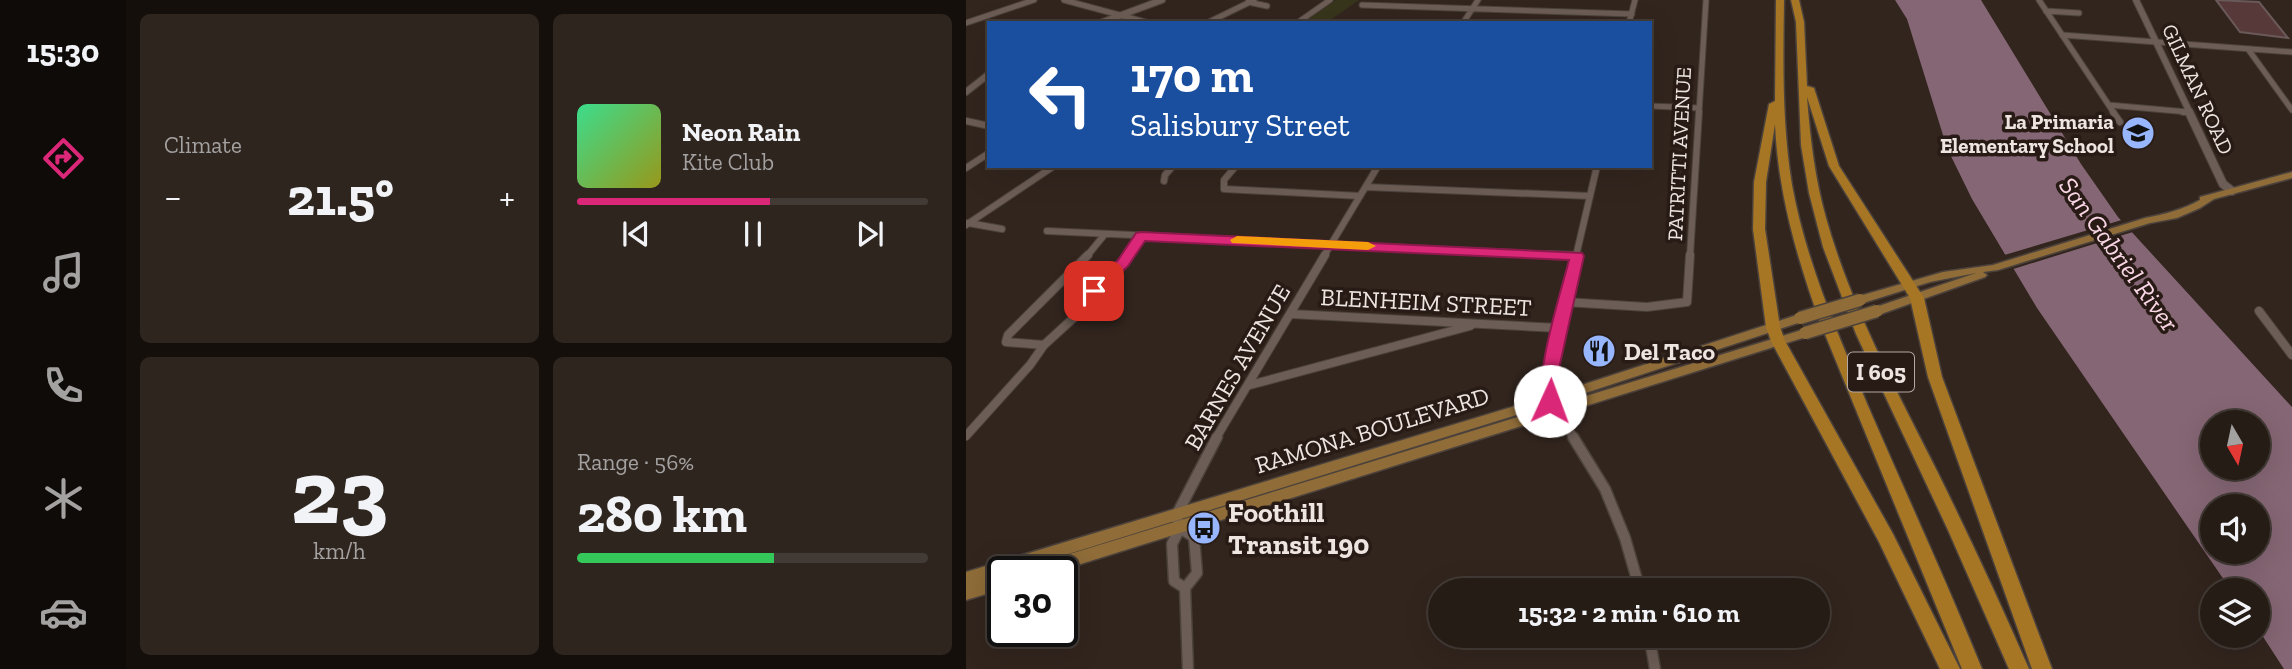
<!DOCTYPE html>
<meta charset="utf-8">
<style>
body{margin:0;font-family:"Zilla Slab",serif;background:#2e251f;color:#f1f3f6;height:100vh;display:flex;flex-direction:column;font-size:26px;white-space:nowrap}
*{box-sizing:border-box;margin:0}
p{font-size:23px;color:#a4a1a1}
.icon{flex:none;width:38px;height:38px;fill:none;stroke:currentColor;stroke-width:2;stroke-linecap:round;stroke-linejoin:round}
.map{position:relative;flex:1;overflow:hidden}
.panel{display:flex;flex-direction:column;gap:14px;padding:14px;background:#150f0c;width:840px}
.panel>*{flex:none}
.top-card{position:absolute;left:21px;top:21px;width:665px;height:147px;border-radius:0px;box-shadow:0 7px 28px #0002,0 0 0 2px #423a35;background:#1a4fa0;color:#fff;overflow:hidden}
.needle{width:46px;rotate:171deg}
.controls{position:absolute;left:1234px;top:410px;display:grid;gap:14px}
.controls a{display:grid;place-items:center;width:70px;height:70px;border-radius:50%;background:#261c16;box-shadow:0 7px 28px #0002,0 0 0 2px #423a35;font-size:35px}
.speed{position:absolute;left:21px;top:556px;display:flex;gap:14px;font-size:35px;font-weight:700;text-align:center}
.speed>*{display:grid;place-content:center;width:91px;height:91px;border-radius:50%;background:#261c16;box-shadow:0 7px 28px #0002,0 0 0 2px #423a35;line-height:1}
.speed .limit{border:4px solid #111;border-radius:10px;background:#fff;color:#111}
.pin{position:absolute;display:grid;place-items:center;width:60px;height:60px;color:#fff;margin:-30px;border-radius:14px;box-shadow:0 4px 10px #0006}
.me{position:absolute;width:77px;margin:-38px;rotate:2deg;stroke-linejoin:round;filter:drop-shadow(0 0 5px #0008)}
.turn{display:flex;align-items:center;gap:24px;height:147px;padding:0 28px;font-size:32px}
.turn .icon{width:91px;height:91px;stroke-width:2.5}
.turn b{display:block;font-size:49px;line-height:60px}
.big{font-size:52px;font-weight:700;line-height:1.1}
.panel .card{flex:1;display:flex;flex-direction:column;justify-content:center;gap:10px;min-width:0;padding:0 24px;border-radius:10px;background:#2e251f}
.panel .dial{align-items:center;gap:0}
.dial b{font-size:91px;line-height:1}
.song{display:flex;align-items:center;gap:21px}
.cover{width:84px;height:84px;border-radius:10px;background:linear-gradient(135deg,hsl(150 70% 55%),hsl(60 70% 35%))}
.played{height:7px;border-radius:4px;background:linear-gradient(90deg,#db2777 55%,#423a35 55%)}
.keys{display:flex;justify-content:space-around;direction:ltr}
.heat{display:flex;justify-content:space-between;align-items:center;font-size:38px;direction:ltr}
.charge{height:10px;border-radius:5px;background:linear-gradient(90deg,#34c759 56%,#423a35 0)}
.panel .tiles{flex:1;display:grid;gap:14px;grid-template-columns:repeat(2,1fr)}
.trip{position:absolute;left:462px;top:578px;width:402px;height:70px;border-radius:35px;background:#261c16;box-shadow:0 7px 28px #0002,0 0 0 2px #423a35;font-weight:700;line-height:70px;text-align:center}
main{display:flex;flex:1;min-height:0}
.tab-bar{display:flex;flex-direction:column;width:126px;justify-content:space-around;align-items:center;background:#0f0b09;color:#a4a1a1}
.tab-bar .icon{width:49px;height:49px}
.tab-bar .current{color:#db2777}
.tab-bar b{font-size:32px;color:#f1f3f6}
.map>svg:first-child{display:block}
.green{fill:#37351b}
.water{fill:#856674;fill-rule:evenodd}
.pier{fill:#32251e}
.building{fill:#583939;stroke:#6a5959;stroke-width:2}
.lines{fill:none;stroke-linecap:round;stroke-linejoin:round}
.minor-far3-casing{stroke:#4c423c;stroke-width:7}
.minor-far2-casing{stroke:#4c423c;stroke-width:8}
.minor-far1-casing{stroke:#4c423c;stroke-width:10}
.minor-casing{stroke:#4c423c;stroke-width:13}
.tertiary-far1-casing{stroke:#4c423c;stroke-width:8}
.tertiary-casing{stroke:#4c423c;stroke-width:10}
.primary-casing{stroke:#4c423c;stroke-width:3}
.motorway-casing{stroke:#4c423c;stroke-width:3}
.minor-far3{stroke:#6c5d56;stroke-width:5}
.minor-far2{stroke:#6c5d56;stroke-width:6}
.minor-far1{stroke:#6c5d56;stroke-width:8}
.minor{stroke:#6c5d56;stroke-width:10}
.tertiary-far1{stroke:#6c5d56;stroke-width:6}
.tertiary{stroke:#6c5d56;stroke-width:8}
.primary{fill:#8f6c38;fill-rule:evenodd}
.motorway{fill:#a77624;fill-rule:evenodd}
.primary-bridge-casing{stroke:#4c423c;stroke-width:15;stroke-linecap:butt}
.primary-bridge{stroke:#8f6c38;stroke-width:12}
.route{fill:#db2777;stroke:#8e194d;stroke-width:2}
.slow{fill:#f59e0b}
.labels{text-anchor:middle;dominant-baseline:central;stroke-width:7;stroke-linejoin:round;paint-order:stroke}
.far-street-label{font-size:21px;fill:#eee5e1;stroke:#281b15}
.far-poi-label{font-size:21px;font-weight:bold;fill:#eee5e1;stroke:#281b15;text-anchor:end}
.shield{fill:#281b15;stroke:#b3a8a4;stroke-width:2}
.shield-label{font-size:23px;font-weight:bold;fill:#eee5e1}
.street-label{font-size:24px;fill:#eee5e1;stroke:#281b15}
.poi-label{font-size:24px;font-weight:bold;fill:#eee5e1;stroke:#281b15;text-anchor:start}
.water-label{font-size:26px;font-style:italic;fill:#fad7e6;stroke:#281b15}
.near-poi-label{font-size:28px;font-weight:bold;fill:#eee5e1;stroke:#281b15;text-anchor:start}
</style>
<main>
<nav class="tab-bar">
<b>15:30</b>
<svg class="icon current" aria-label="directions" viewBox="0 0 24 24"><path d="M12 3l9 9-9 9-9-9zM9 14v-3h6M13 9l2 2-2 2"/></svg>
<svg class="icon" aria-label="music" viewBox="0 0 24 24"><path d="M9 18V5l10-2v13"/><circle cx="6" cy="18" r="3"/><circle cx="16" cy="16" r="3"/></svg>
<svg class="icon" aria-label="phone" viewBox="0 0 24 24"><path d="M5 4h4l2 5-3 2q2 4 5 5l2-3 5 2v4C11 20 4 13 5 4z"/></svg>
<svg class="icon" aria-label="climate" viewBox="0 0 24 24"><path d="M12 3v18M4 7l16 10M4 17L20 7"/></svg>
<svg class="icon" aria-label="car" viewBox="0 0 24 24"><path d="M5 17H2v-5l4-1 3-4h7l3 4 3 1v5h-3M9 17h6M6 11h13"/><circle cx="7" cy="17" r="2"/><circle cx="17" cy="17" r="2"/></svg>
</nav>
<section class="panel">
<div class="tiles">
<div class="card"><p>Climate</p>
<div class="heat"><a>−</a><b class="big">21.5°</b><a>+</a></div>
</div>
<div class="card">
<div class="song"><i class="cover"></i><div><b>Neon Rain</b><p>Kite Club</p></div></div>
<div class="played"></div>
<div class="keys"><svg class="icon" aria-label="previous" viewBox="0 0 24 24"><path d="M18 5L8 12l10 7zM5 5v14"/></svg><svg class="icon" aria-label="pause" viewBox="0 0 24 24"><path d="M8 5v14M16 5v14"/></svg><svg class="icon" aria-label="next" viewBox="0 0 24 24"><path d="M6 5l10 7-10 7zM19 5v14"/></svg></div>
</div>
<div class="card dial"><b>23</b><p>km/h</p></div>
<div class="card"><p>Range · 56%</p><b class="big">280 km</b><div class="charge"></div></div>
</div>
</section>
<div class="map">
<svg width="1326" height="669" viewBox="0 0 1326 669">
<rect width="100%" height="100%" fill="#32251e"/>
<path class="green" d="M370,0H393L360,23H337Z"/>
<path class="water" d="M929,0H1015L1115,164L1152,217L1326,407V669H1318L1292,629V590H1265L1071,308L1006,199L981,148L941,19ZM1246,422H1292V467H1246ZM1246,506H1292V551H1246Z"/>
<path class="pier" d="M1159,219L1170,231L1044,270L1035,256Z"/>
<path class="building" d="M1250,0L1293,2L1322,38L1274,32Z"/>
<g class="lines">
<defs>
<path id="minor-far3" d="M98,0L183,23
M1073,0L1148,113
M282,2L301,6
M396,5L666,14
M1080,11L1113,13
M0,23L68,0
M241,23L288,0
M331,23L364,0
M497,23L512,0
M663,23L669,0
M1096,35L1326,52
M1282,49L1326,110
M1143,105L1222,112
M684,106L733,108
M733,113L740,0"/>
<path id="minor-far2" d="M1147,112L1154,122
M1217,112H1222
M0,121L23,126
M270,166L258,180V189L394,196
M0,168L23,153
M198,181L199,175L207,166
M400,187L624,196
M2,223L36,229
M0,225L88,166
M81,231L611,256
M121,256L139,234
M161,256L175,236
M358,256L412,166
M610,256L631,166
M724,256L733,112"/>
<path id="minor-far1" d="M583,255L611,256
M599,302L681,307L721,302L724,255
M1293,311L1326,355
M325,314L593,328
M78,345L40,342L42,335L122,255
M284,385L504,326
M0,436L64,365L78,345L113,313L128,291L163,255
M250,438L359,255
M608,438L584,400V373L611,255"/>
<path id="minor" d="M607,437L639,489L659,538L674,590
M214,528L206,544L208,581L219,588
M683,635L689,669
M222,669L219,588L231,573L228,537L214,528L210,516L251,437"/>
<path id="tertiary-far1" d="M1170,0L1224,113
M134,23L196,0
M0,92L23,74"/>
<path id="tertiary" d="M1223,112L1257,184L1266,191"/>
<path id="primary" d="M1326,172V178L1248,199L1234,208L1211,218L1184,223L1032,270L1017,272L1021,275L1019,277L915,314L911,315L905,311L907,308L1010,273L964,282L894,304L888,300L890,297L977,272L1027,265L1179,218C1199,214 1216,210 1234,200V197Z
M834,314L838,315L840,318L838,321L589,403L44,572H37V575L4,585L37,575V589L0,600V572L579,397Z
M839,329L843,330L845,333L843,336L89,572H60L62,567L68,565Z"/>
<path id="motorway" d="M810,0H818C817,62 816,124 826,185C840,262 872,334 902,406C940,494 980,580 1016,669H996L854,322C831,258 812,193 809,124L800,182L799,229L814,327L819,341L927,534L994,669H974L913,542L805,341L800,327L787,229L788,182L803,104L809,101Z
M825,0H833L838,22L841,86L848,88L873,166L958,298L976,377L1086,669H1066L962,377L944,298L863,166L841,97C844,138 849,179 860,218C885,307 930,389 971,471C1003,536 1034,602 1063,669H1043L982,530L890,334L857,247L843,193L835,145L830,22Z"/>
</defs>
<use href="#minor-far3" class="minor-far3-casing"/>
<use href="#minor-far2" class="minor-far2-casing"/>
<use href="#minor-far1" class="minor-far1-casing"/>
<use href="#minor" class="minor-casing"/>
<use href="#tertiary-far1" class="tertiary-far1-casing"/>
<use href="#tertiary" class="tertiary-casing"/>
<use href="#primary" class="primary-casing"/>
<use href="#motorway" class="motorway-casing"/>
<use href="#minor-far3" class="minor-far3"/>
<use href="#minor-far2" class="minor-far2"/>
<use href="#minor-far1" class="minor-far1"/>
<use href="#minor" class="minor"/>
<use href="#tertiary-far1" class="tertiary-far1"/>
<use href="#tertiary" class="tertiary"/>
<use href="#primary" class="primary"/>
<use href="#motorway" class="motorway"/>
<defs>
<path id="primary-bridge" d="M834,318L894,300
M839,333L911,311"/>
</defs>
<use href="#primary-bridge" class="primary-bridge-casing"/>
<use href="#primary-bridge" class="primary-bridge"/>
</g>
<path class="route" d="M175,232L616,253L618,256L592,373L593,401L590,405H578C566,382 596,288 603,260L179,241L162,266L133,294H123L121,291L123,288L152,260L170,233Z"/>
<path class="slow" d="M271,236L402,242L410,246L402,250L266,243L264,240Z"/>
<defs>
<symbol id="school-disc" viewBox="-11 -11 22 22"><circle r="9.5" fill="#97b6fd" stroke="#281b15"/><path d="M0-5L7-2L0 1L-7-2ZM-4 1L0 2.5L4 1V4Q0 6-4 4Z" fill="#111"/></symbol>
<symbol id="restaurant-disc" viewBox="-11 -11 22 22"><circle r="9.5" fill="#97b6fd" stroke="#281b15"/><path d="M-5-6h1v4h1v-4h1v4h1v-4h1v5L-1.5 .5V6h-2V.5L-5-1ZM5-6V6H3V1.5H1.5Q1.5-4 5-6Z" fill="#111"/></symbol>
<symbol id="bus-disc" viewBox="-11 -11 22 22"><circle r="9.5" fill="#97b6fd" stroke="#281b15"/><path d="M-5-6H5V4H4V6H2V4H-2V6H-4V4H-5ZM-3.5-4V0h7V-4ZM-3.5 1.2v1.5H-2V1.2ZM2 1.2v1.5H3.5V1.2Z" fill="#111"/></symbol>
</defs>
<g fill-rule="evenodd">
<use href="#school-disc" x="1153" y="114" width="38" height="38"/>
<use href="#restaurant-disc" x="614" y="332" width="38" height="38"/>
<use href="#bus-disc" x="219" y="509" width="38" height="38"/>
</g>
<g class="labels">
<g class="far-street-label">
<text transform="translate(1232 89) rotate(65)">GILMAN ROAD</text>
<text transform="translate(713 154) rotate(-87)">PATRITTI AVENUE</text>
</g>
<g class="far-poi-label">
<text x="1148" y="121">La Primaria<tspan x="1148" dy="24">Elementary School</tspan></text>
</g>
<rect class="shield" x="882" y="352.5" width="66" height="39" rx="5"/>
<g class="shield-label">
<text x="915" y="372">I 605</text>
</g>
<g class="street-label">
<text transform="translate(460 302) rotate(3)">BLENHEIM STREET</text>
<text transform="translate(271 367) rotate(-60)">BARNES AVENUE</text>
<text transform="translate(406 430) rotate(-17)">RAMONA BOULEVARD</text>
</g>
<g class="poi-label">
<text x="658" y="351">Del Taco</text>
</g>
<g class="water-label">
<text transform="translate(1153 254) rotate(54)">San Gabriel River</text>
</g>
<g class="near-poi-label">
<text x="262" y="512">Foothill<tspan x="262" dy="32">Transit 190</tspan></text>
</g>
</g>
</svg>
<div class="controls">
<a><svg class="needle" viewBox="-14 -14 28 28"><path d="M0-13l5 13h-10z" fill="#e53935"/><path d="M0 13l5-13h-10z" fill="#a4a1a1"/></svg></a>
<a><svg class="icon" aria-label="sound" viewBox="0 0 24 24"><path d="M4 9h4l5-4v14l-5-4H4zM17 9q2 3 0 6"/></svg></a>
<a><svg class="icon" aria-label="layers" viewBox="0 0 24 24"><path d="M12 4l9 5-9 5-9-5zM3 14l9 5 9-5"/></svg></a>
</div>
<div class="speed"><div class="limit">30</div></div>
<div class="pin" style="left:128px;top:291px;background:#d93025"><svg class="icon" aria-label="arrive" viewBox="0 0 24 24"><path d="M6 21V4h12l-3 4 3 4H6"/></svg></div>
<svg class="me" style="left:584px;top:401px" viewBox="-20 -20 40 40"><circle r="19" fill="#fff"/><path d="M0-13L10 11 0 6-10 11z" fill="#db2777"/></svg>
<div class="trip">15:32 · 2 min · 610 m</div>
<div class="top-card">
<div class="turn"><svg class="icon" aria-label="left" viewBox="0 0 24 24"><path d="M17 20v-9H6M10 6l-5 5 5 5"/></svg><div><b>170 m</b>Salisbury Street</div></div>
</div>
</div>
</main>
